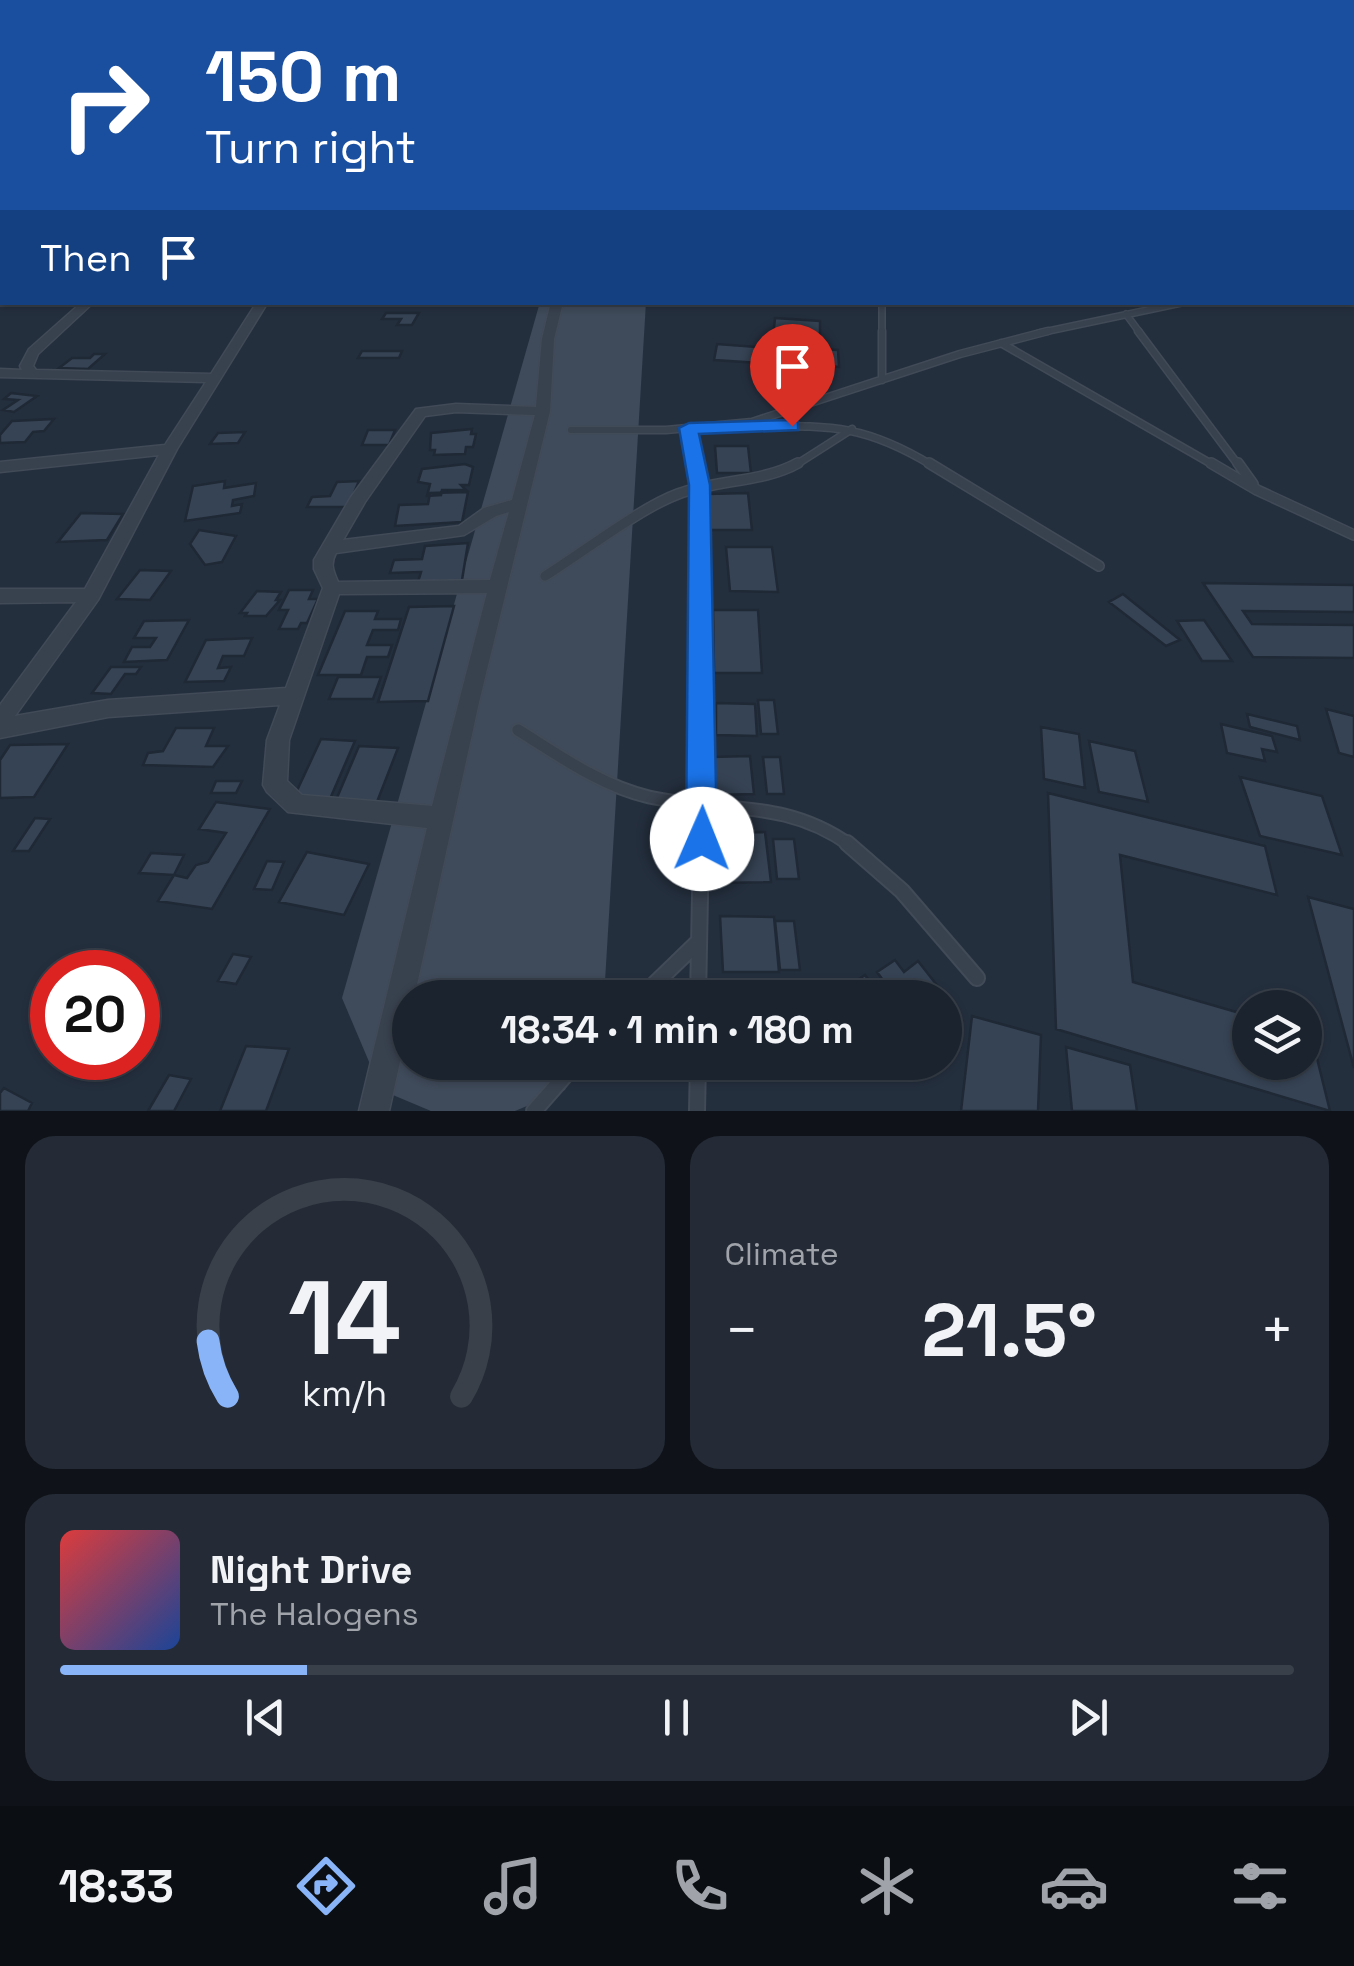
<!DOCTYPE html>
<meta charset="utf-8">
<style>
body{margin:0;font-family:"Space Grotesk",sans-serif;background:#242b36;color:#f1f3f6;height:100vh;display:flex;flex-direction:column;font-size:38px;white-space:nowrap}
*{box-sizing:border-box;margin:0}
p{font-size:32px;color:#a0a4aa}
.icon{flex:none;width:55px;height:55px;fill:none;stroke:currentColor;stroke-width:2;stroke-linecap:round;stroke-linejoin:round}
.map{position:relative;height:1111px;overflow:hidden}
.drawer{display:flex;flex-direction:column;gap:25px;padding:25px;background:#0f1319;flex:1}
.drawer>*{flex:none}
.guide{position:absolute;left:0px;top:0px;width:1355px;height:305px;box-shadow:0 2px 8px #0004,0 0 0 2px #39404a;background:#1a4fa0;color:#fff;overflow:hidden}
.tools{position:absolute;left:1232px;top:990px;display:grid;gap:20px}
.tools a{display:grid;place-items:center;width:90px;height:90px;border-radius:50%;background:#1b232e;box-shadow:0 2px 8px #0004,0 0 0 2px #39404a;font-size:50px}
.speed{position:absolute;left:30px;top:950px;display:flex;gap:20px;font-size:50px;font-weight:700;text-align:center}
.speed>*{display:grid;place-content:center;width:130px;height:130px;border-radius:50%;background:#1b232e;box-shadow:0 2px 8px #0004,0 0 0 2px #39404a;line-height:1}
.speed .limit{border:15px solid #d22;background:#fff;color:#111}
.pin{position:absolute;display:grid;place-items:center;width:85px;height:85px;color:#fff;margin:-102px -42px;border-radius:50% 50% 50% 0;rotate:-45deg;box-shadow:0 0 10px #0007}
.pin .icon{rotate:45deg}
.me{position:absolute;width:110px;margin:-55px;rotate:1deg;stroke-linejoin:round;filter:drop-shadow(0 0 8px #0008)}
.turn{display:flex;align-items:center;gap:35px;height:210px;padding:0 40px;font-size:45px}
.turn .icon{width:130px;height:130px;stroke-width:2.5}
.turn b{display:block;font-size:70px;line-height:85px}
.then{display:flex;align-items:center;height:95px;padding:0 40px;background:#0003;gap:20px;font-size:38px}
.big{font-size:75px;font-weight:600;line-height:1.1}
.drawer .tile{flex:1;display:flex;flex-direction:column;justify-content:center;gap:15px;min-width:0;padding:0 35px;border-radius:30px;background:#242b36}
.drawer .dial{align-items:center;gap:0}
.dial svg{height:260px;overflow:visible;fill:none;stroke:#39404a;stroke-width:7;stroke-linecap:round;text-anchor:middle}
.dial text{fill:#f1f3f6;stroke:none}
.song{display:flex;align-items:center;gap:30px}
.cover{width:120px;height:120px;border-radius:15px;background:linear-gradient(135deg,hsl(0 70% 55%),hsl(220 70% 35%))}
.played{height:10px;border-radius:5px;background:linear-gradient(90deg,#8ab4f8 20%,#39404a 20%)}
.keys{display:flex;justify-content:space-around;direction:ltr}
.heat{display:flex;justify-content:space-between;align-items:center;font-size:55px;direction:ltr}
.drawer .tiles{flex:1;display:grid;gap:25px;grid-template-columns:1fr 1fr}
.tile:last-child{grid-column:span 2}
.trip{position:absolute;left:392px;top:980px;width:570px;height:100px;border-radius:50px;background:#1b232e;box-shadow:0 2px 8px #0004,0 0 0 2px #39404a;font-weight:600;line-height:100px;text-align:center}
.menu{display:flex;height:160px;justify-content:space-around;align-items:center;background:#0b0e12;color:#a0a4aa}
.menu .icon{width:70px;height:70px}
.menu .on{color:#8ab4f8}
.menu b{font-size:45px;color:#f1f3f6}
.map>svg:first-child{display:block}
.airport{fill:#323c4b}
.lines{fill:none;stroke-linecap:round;stroke-linejoin:round}
.runway{fill:#3f4a5a;fill-rule:evenodd}
.building{fill:#364354;stroke:#1f2835;stroke-width:2.5}
.lane-far4-casing{stroke:#414a57;stroke-width:8}
.lane-far3-casing{stroke:#414a57;stroke-width:9}
.lane-far2-casing{stroke:#414a57;stroke-width:12}
.lane-far1-casing{stroke:#414a57;stroke-width:15}
.lane-casing{stroke:#414a57;stroke-width:18}
.street-casing{stroke:#414a57;stroke-width:3}
.lane-far4{stroke:#38414e;stroke-width:5}
.lane-far3{stroke:#38414e;stroke-width:6}
.lane-far2{stroke:#38414e;stroke-width:9}
.lane-far1{stroke:#38414e;stroke-width:11}
.lane{stroke:#38414e;stroke-width:14}
.street{fill:#38414e;fill-rule:evenodd}
.route{fill:#1a73e8;stroke:#114b97;stroke-width:2.5}
</style>
<div class="map">
<svg width="1354" height="1111" viewBox="0 0 1354 1111">
<rect width="100%" height="100%" fill="#242f3e"/>
<path class="airport" d="M584,303H618L528,997L452,998Z
M439,1063H520L514,1111H430Z"/>
<g class="lines">
<path class="runway" d="M540,302H646L604,998H410V1062H577L565,1090L515,1111H431L381,1090L342,998Z"/>
</g>
<path class="building" d="M386,313H419L412,325H397L401,319H382Z
M775,318L820,321V335L793,333L791,365L714,360L717,344L772,348Z
M816,349L838,350L839,367L816,365Z
M362,351H402L399,358H358Z
M94,354H105L88,369L59,368L72,358H90Z
M11,393L37,396L14,412L3,410L18,400L4,399Z
M54,419L44,431L33,432L25,442L0,443V435L12,421Z
M472,429L471,434H476L473,447H466L465,454L434,455L435,450H430L431,433Z
M368,430H395L389,445H362Z
M245,432L238,443L210,444L218,433Z
M715,446H748L751,473H717Z
M465,464L473,467L469,485H461L466,490H442L441,495L427,496L430,484L418,482L422,469Z
M225,481L224,488L256,483L254,496L233,500L232,506L242,504L240,513L185,521L193,486Z
M359,481L348,507H307L312,497L330,496L337,482Z
M468,492L462,522L395,526L399,505L428,504L430,493Z
M748,493L752,530H708L707,494Z
M81,513L123,514L107,540L58,542Z
M199,530L236,536L222,562L205,565L190,544Z
M468,543L462,580L418,582L421,572L390,573L394,560L422,559L425,546Z
M726,547H772L778,592L730,591Z
M140,570L171,571L150,600L117,599Z
M1203,583L1354,585V612L1243,611L1252,624L1354,625V658L1253,657Z
M289,590H313L309,599H318L307,623H301L298,629H279L288,610H279Z
M257,591L281,592L276,600H280L266,616H245L247,613H240Z
M1123,594L1180,640L1166,646L1109,602Z
M454,606L428,701L378,702L409,607Z
M713,610H758L762,673H714Z
M345,611H378L375,619H401L398,630H373L367,645H392L388,657H367L361,675H318Z
M189,620L167,660L124,662L132,647H150L156,638H134L144,621Z
M1204,620L1232,661H1202L1177,621Z
M252,638L244,656H223L218,668L231,667L224,681L185,682L206,640Z
M111,667H141L136,674H125L111,694L92,693Z
M338,677H381L373,699H329Z
M758,700H774L778,734H761Z
M716,703L755,704L757,736L716,735Z
M1326,709L1354,716V757L1339,753Z
M1247,714L1297,726L1300,740L1250,727Z
M1221,724L1272,736L1277,752L1262,749L1265,761L1227,753Z
M1041,727L1079,734L1085,788L1044,779Z
M176,728H214L206,746H228L213,767L143,765L148,753L163,751Z
M321,739L355,741L330,799L294,797Z
M1089,741L1135,751L1148,802L1099,792Z
M68,744L34,797L0,798V760L10,745Z
M359,746L398,748L377,802L336,800Z
M750,756L754,794L714,795L711,757Z
M763,757H780L784,794H767Z
M1240,777L1322,796L1342,855L1260,836Z
M216,781H242L236,793H211Z
M1048,793L1265,846L1277,895L1120,855L1133,982L1250,1016V1062H1305V1032L1311,1034L1330,1111L1056,1029Z
M216,802L270,809L212,909L158,901L174,875L187,878L196,865L208,862L226,833L199,829Z
M35,818L50,819L29,851H13Z
M765,832L771,882L720,883L716,833Z
M773,839H794L799,879H777Z
M307,852L369,864L344,915L279,902Z
M151,853L184,855L174,875L139,873Z
M267,861L284,862L272,890L254,889Z
M1308,897L1354,909V1068Z
M720,916L774,917L779,972H723Z
M775,921H794L800,970H780Z
M233,954L251,957L236,984L218,981Z
M895,960L904,972L918,961L954,1007L945,1013V998H896L877,972Z
M865,975L882,998H832Z
M722,989H776V998H722Z
M972,1016L1041,1035L1038,1111H961Z
M246,1046L289,1049L266,1111H220Z
M1066,1047L1130,1065L1137,1111H1072Z
M849,1062H884L861,1080Z
M169,1075L191,1079L174,1111H148Z
M4,1088L32,1103L28,1111H0V1093Z"/>
<g class="lines">
<defs>
<path id="lane-far4" d="M882,302V333
M1126,314L1140,333
M1039,333L1186,302"/>
<path id="lane-far3" d="M882,331V380
M1138,331L1239,466
M1001,343L1215,466
M752,426C831,426 864,424 933,466
M689,428L696,466
M571,430H666L752,422L960,354L1048,331
M794,466L852,429"/>
<path id="lane-far2" d="M696,463L700,485L702,634
M929,463L1099,566
M1211,463L1257,490L1354,535
M1238,463L1253,484
M545,576C582,553 640,508 678,494C717,479 762,483 798,463"/>
<path id="lane-far1" d="M518,730C560,756 601,786 649,797C723,813 784,798 850,845
M701,845L702,631"/>
<path id="lane" d="M847,843L902,891L977,978
M640,998L699,941
M698,998L701,843
M534,1111L577,1062
M697,1111L698,1062"/>
<path id="street" d="M0,145H2V150H0Z
M1352,153H1354L1353,161H1352Z
M0,247H2V254L0,255Z
M1352,285H1354V291H1352Z
M82,302H94L38,354L33,366L36,370L211,374L257,302H268L177,449L98,600L15,716L108,700L286,688L323,588L314,569V560L351,497L416,409L456,404L536,407L542,339L551,302H563L554,339L550,411L479,702L414,998H410V1016L389,1111H359L427,828L288,812L267,792L263,785L267,740L280,705L108,717L0,738V705L76,602L0,603V589H85L159,455L0,472V462L165,445L206,382L0,377V369L22,370L20,366L29,349ZM456,412L535,415L512,500L484,508L459,526L343,540L365,502L425,416ZM509,512L490,580L338,582C333,570 330,564 336,553L464,535L496,516ZM487,593L432,806L302,795L287,781L289,740L339,594Z"/>
</defs>
<use href="#lane-far4" class="lane-far4-casing"/>
<use href="#lane-far3" class="lane-far3-casing"/>
<use href="#lane-far2" class="lane-far2-casing"/>
<use href="#lane-far1" class="lane-far1-casing"/>
<use href="#lane" class="lane-casing"/>
<use href="#street" class="street-casing"/>
<use href="#lane-far4" class="lane-far4"/>
<use href="#lane-far3" class="lane-far3"/>
<use href="#lane-far2" class="lane-far2"/>
<use href="#lane-far1" class="lane-far1"/>
<use href="#lane" class="lane"/>
<use href="#street" class="street"/>
</g>
<linearGradient id="sky" x2="0" y2="1"><stop stop-color="#141a22"/><stop offset="0.48" stop-color="#3f4d63"/><stop offset="1" stop-color="#3f4d63" stop-opacity="0"/></linearGradient>
<rect width="1354" height="299" fill="url(#sky)"/>
<path class="route" d="M792,420L798,422V430L699,434L710,485L717,839L713,849L702,854L690,849L686,839L689,485L679,428L689,423Z"/>
</svg>
<div class="tools">
<a><svg class="icon" aria-label="layers" viewBox="0 0 24 24"><path d="M12 4l9 5-9 5-9-5zM3 14l9 5 9-5"/></svg></a>
</div>
<div class="speed"><div class="limit">20</div></div>
<div class="pin" style="left:792px;top:426px;background:#d93025"><svg class="icon" aria-label="arrive" viewBox="0 0 24 24"><path d="M6 21V4h12l-3 4 3 4H6"/></svg></div>
<svg class="me" style="left:702px;top:839px" viewBox="-20 -20 40 40"><circle r="19" fill="#fff"/><path d="M0-13L10 11 0 6-10 11z" fill="#1a73e8"/></svg>
<div class="trip">18:34 · 1 min · 180 m</div>
<div class="guide">
<div class="turn"><svg class="icon" aria-label="right" viewBox="0 0 24 24"><path d="M7 20v-9h11M14 6l5 5-5 5"/></svg><div><b>150 m</b>Turn right</div></div>
<div class="then">Then<svg class="icon" aria-label="arrive" viewBox="0 0 24 24"><path d="M6 21V4h12l-3 4 3 4H6"/></svg></div>
</div>
</div>
<section class="drawer">
<div class="tiles">
<div class="tile dial"><svg viewBox="0 0 100 80">
<path d="M14 69A42 42 0 1 1 86 69"/>
<path d="M14 69A42 42 0 0 1 8 52" stroke="#8ab4f8"/>
<text x="50" y="56" font-size="32" font-weight="700">14</text>
<text x="50" y="72" font-size="11">km/h</text>
</svg></div>
<div class="tile"><p>Climate</p>
<div class="heat"><a>−</a><b class="big">21.5°</b><a>+</a></div>
</div>
<div class="tile">
<div class="song"><i class="cover"></i><div><b>Night Drive</b><p>The Halogens</p></div></div>
<div class="played"></div>
<div class="keys"><svg class="icon" aria-label="previous" viewBox="0 0 24 24"><path d="M18 5L8 12l10 7zM5 5v14"/></svg><svg class="icon" aria-label="pause" viewBox="0 0 24 24"><path d="M8 5v14M16 5v14"/></svg><svg class="icon" aria-label="next" viewBox="0 0 24 24"><path d="M6 5l10 7-10 7zM19 5v14"/></svg></div>
</div>
</div>
</section>
<nav class="menu">
<b>18:33</b>
<svg class="icon on" aria-label="directions" viewBox="0 0 24 24"><path d="M12 3l9 9-9 9-9-9zM9 14v-3h6M13 9l2 2-2 2"/></svg>
<svg class="icon" aria-label="music" viewBox="0 0 24 24"><path d="M9 18V5l10-2v13"/><circle cx="6" cy="18" r="3"/><circle cx="16" cy="16" r="3"/></svg>
<svg class="icon" aria-label="phone" viewBox="0 0 24 24"><path d="M5 4h4l2 5-3 2q2 4 5 5l2-3 5 2v4C11 20 4 13 5 4z"/></svg>
<svg class="icon" aria-label="climate" viewBox="0 0 24 24"><path d="M12 3v18M4 7l16 10M4 17L20 7"/></svg>
<svg class="icon" aria-label="car" viewBox="0 0 24 24"><path d="M5 17H2v-5l4-1 3-4h7l3 4 3 1v5h-3M9 17h6M6 11h13"/><circle cx="7" cy="17" r="2"/><circle cx="17" cy="17" r="2"/></svg>
<svg class="icon" aria-label="filters" viewBox="0 0 24 24"><path d="M4 7h16M4 17h16"/><circle cx="9" cy="7" r="2"/><circle cx="15" cy="17" r="2"/></svg>
</nav>
